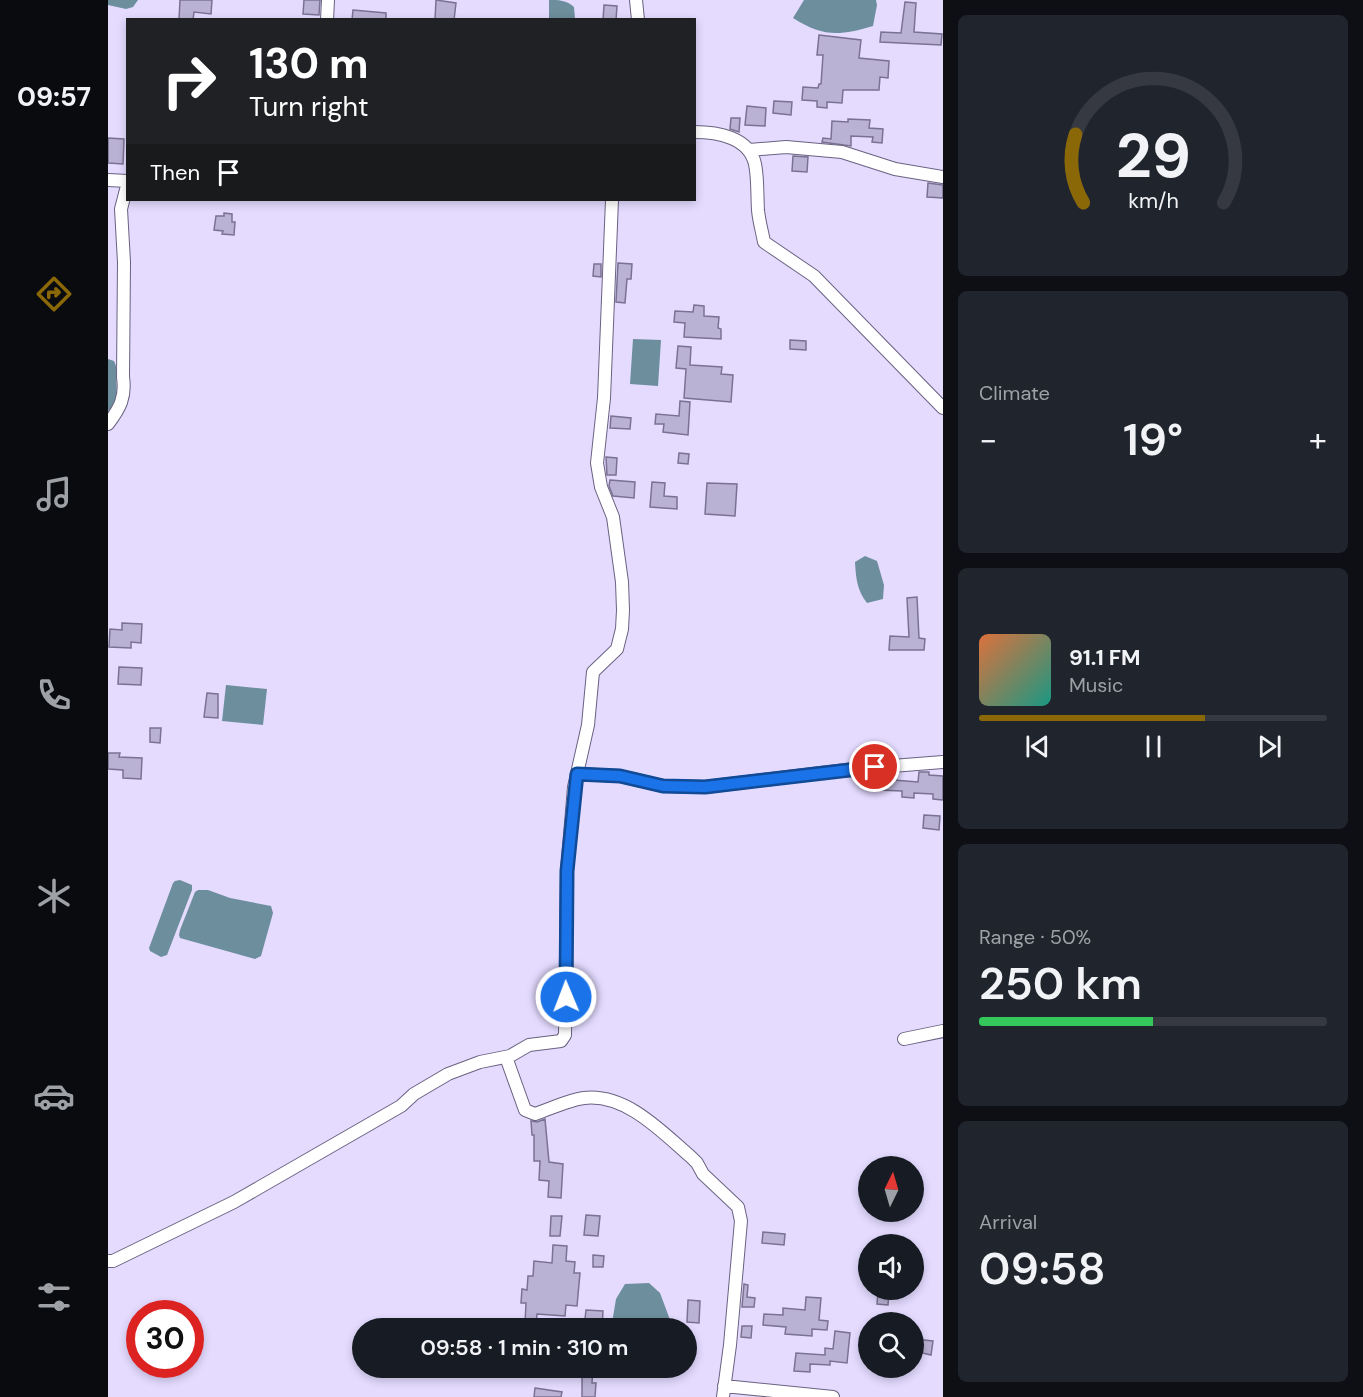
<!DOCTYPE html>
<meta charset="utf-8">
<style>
body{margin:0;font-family:"DM Sans",sans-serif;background:#20242c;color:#f1f3f6;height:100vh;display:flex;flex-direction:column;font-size:22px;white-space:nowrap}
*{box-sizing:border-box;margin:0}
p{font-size:20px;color:#9ea1a6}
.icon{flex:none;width:33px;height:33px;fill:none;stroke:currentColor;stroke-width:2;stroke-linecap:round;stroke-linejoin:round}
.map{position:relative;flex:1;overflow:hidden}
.drawer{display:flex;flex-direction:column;gap:15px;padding:15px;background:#0d0f14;width:420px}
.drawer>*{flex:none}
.hud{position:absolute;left:18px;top:18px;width:570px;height:183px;border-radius:0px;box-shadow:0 3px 9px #0003;background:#202124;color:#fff;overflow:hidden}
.needle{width:39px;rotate:5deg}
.controls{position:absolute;left:750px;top:1156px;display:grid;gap:12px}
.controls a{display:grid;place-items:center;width:66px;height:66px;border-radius:50%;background:#171b24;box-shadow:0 3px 9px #0003;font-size:30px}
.speed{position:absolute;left:18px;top:1300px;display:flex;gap:12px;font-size:30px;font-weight:700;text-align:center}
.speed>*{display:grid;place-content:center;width:78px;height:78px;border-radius:50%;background:#171b24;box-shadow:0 3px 9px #0003;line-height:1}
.speed .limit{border:9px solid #d22;background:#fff;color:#111}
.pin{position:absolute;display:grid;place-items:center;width:51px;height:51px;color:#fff;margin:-26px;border:3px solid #fff;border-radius:50%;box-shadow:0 2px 6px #0007}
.me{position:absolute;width:66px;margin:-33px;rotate:359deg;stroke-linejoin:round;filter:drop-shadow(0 0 4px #0008)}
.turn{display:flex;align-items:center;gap:21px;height:126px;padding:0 24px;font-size:27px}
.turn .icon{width:78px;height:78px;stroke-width:2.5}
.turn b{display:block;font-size:42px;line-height:51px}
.then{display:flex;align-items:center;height:57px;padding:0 24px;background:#0003;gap:12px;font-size:22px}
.big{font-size:45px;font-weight:600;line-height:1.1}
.drawer .widget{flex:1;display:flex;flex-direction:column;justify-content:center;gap:9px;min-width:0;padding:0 21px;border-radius:9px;background:#20242c}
.drawer .dial{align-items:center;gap:0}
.dial svg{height:156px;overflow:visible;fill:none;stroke:#363941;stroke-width:7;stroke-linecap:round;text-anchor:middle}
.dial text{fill:#f1f3f6;stroke:none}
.song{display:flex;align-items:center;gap:18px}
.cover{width:72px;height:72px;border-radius:9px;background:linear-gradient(135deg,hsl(20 70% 55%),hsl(170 70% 35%))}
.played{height:6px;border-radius:3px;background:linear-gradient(90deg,#8b6807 65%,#363941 65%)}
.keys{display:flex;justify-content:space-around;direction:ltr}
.heat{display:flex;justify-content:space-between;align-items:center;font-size:33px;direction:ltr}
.charge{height:9px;border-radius:4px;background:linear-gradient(90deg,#34c759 50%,#363941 0)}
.trip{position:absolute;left:244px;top:1318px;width:345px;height:60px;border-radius:30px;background:#171b24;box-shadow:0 3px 9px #0003;font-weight:600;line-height:60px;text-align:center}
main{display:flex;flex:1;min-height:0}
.tab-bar{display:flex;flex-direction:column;width:108px;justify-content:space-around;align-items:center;background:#090b0e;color:#9ea1a6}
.tab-bar .icon{width:42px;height:42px}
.tab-bar .active{color:#8b6807}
.tab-bar b{font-size:27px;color:#f1f3f6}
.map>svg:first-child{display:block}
.water{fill:#6d8e9c}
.building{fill:#bab2d4;stroke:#7b7292;stroke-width:1.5}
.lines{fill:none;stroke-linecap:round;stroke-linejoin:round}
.minor-casing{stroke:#6a6281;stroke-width:14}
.minor{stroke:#fff;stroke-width:12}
.route-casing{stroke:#114b97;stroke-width:15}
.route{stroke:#1a73e8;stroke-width:10}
</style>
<main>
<nav class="tab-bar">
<b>09:57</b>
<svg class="icon active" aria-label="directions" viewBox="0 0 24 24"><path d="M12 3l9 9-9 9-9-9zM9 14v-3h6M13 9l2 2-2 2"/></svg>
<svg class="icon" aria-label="music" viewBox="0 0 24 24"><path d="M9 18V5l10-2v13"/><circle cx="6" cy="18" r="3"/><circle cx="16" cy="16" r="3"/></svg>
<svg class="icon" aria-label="phone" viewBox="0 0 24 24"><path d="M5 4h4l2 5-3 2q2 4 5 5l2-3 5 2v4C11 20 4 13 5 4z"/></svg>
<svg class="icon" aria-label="climate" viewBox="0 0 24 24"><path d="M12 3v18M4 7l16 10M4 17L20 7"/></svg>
<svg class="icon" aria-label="car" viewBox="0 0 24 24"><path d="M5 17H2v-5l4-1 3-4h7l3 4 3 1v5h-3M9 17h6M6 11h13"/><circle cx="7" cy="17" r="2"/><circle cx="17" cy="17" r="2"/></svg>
<svg class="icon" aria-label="filters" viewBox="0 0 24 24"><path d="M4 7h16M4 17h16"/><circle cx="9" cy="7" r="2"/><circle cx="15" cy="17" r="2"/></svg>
</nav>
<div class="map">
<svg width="835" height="1397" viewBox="0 0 835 1397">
<rect width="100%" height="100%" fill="#e4dbff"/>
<path class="water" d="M0,0H30L25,7L18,9L0,5Z
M441,0C450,0 459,0 466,7L467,19H441Z
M696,0H768L769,5L765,26C731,36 715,37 685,18Z
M525,339L553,340L550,386L522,384Z
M0,359L6,361L8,366L9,402L0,411Z
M757,556L769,561L776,585L775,599L759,603C749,590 748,579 747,562Z
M118,685L159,689L155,725L114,721Z
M72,880L84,885V890L59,955L53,957L42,951L41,948L65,883L67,881Z
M90,890H100L122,898L163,906L165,913L153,956L147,959L72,938L71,935L72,930L87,892Z
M541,1283L552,1293L564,1325L563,1329H503L508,1299L517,1284Z"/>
<path class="building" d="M72,0H104L103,14L86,12L85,20H71Z
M196,0H212L211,15L195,14Z
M328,0L348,3L346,20H327Z
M797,2L808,3L806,32L834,34L833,45L772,42L773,32L793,33Z
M496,5L509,6L508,20H495Z
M245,10L278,13V20H244Z
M711,35L753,40L751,58L781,61L780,78L772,77L771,90H735L734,103L719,102V108L709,107V101L694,100L695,87L710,88L711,84H713L715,55H709Z
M666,101L684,102L683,115L665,113Z
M639,106L658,108L657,126L637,125Z
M623,118H632L631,132L622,129Z
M740,119L762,120L761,128L775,129L774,143L764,142L765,137L743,136V146L714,142L715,138L723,139L724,121L740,122Z
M0,138L16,139L15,164L0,163Z
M685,156L700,157L699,172L684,171Z
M820,183L835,185V198L819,197Z
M116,213L124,214V222H127L126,235L114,234L115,231L106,230L108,216H116Z
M510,263L524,264L523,279H519L517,303L508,302Z
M486,264H493V277L485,276Z
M586,305L596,306V316L611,317L610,328L613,329V339L576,337L577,323L566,322L567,311L585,312Z
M682,340L698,341V350L682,349Z
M570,346L583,347L582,365L614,367L613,374L625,375L623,402L576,398L578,369L568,368Z
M572,401L582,402L580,435L555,432L556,424H547L548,414L571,416Z
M503,416L523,418L522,429L502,428Z
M571,453L581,454L580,464L570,463Z
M498,457L509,458L508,475H499Z
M502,480L527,482L526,498L505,496L501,486Z
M544,482L557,483L556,496L569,497V509L542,507Z
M599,483L629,484L627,516L597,514Z
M809,597L811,638L817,639L816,650H781L782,636L801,637L799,598Z
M14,623L34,624L33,643L23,642V648L1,647L2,629L14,630Z
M11,667L34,668L33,685L10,684Z
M99,693L110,694V718L96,717Z
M42,728H53L52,743L42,742Z
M0,753H12L11,757L34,758L33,779L15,778V770L0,769Z
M811,772H821V775L835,776V800L825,799V794L806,793V798L794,797V791L770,790L771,775L786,776V780L810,782Z
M816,815L832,816L831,830L815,828Z
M437,1119L441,1162L455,1164L453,1198L440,1197L441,1181L431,1180L432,1161H426V1135H424L423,1121L429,1122Z
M478,1215L492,1216L490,1236L476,1235Z
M443,1216H454L452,1236H442Z
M655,1232L677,1234L676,1245L654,1243Z
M445,1245L459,1246L458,1261L467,1262L466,1273H472L469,1306L458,1305L457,1316L429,1314L428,1325L417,1324L418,1303H413L414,1289L419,1290L420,1276H425L426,1261L444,1263Z
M485,1255L496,1256L495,1267H485Z
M636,1284L640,1285L639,1297L647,1298L646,1307H634Z
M770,1291H781L780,1305L769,1304Z
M698,1297L713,1298L711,1320L720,1321L719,1330L704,1329V1336L677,1334L678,1327L655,1325L656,1314L675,1315V1308L697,1310Z
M580,1300L592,1301L591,1323L579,1322Z
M478,1310L495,1311L494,1329L476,1328Z
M634,1326H644L643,1338L633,1337Z
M727,1331L742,1333L739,1363L722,1361V1365L702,1364V1372L686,1371L688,1353L717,1355V1348L725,1349Z
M806,1339L825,1341L823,1355L806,1351Z
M474,1368H485L484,1383H488L487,1397H474Z
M427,1388L454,1392L453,1397H426Z"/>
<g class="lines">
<defs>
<path id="minor" d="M528,0L530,20
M219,20L220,0
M586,132C609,132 641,137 647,164C650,178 649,195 650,210C651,221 654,231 656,242L706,276L835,408
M641,150L678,147L734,152L787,169L835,177
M0,180L20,181
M0,424C12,408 18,397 15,377L16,262L13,209L20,182
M469,774L512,776L555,786L597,787L746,769L835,762
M796,1039L835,1031
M398,1057L417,1110L427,1114C442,1109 460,1100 476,1098C518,1093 554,1132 583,1157L589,1163L595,1174L630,1207L633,1221L622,1345L615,1397
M0,1261H5L126,1202L293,1106L306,1094L340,1074L372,1062L402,1056L421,1045L453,1041L457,1035L459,871L466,787L480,725L485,672L509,649L514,629L515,610L514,582L505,517L493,487L489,463L496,398L504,200
M616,1386L725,1397"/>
</defs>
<use href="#minor" class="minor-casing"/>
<use href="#minor" class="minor"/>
</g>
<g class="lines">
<defs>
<path id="route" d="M458,997L459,871L469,774L512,776L555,786L597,787L767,767"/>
</defs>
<use href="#route" class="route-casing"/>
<use href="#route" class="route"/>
</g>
</svg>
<div class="controls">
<a><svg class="needle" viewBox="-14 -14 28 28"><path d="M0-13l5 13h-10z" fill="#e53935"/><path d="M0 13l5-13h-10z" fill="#9ea1a6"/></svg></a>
<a><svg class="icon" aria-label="sound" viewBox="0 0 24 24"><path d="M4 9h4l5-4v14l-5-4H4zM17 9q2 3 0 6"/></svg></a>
<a><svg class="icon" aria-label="search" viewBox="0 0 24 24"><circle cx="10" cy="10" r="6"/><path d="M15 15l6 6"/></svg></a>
</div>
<div class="speed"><div class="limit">30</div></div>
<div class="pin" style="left:767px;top:767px;background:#d93025"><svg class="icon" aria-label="arrive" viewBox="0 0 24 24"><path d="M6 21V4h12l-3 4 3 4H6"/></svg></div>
<svg class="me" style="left:458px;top:997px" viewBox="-20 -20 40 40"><circle r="17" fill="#1a73e8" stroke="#fff" stroke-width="3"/><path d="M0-11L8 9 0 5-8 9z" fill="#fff"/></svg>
<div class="trip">09:58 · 1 min · 310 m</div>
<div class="hud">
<div class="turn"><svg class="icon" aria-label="right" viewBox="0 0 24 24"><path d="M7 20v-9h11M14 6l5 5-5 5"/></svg><div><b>130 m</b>Turn right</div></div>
<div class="then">Then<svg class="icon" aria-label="arrive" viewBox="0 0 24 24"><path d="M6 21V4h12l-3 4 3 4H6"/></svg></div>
</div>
</div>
<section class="drawer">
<div class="widget dial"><svg viewBox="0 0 100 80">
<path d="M14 69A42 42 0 1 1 86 69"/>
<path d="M14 69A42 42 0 0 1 10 34" stroke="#8b6807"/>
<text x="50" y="56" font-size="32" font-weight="700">29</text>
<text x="50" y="72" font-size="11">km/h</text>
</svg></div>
<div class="widget"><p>Climate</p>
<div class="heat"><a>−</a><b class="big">19°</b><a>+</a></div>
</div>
<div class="widget">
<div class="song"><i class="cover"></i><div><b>91.1 FM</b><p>Music</p></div></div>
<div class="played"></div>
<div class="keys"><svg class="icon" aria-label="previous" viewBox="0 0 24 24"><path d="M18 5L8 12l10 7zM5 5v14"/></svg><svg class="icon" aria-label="pause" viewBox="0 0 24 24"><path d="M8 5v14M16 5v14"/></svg><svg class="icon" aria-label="next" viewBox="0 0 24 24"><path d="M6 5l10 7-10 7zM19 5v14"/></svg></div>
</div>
<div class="widget"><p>Range · 50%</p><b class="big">250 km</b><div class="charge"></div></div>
<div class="widget"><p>Arrival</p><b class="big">09:58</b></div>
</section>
</main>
